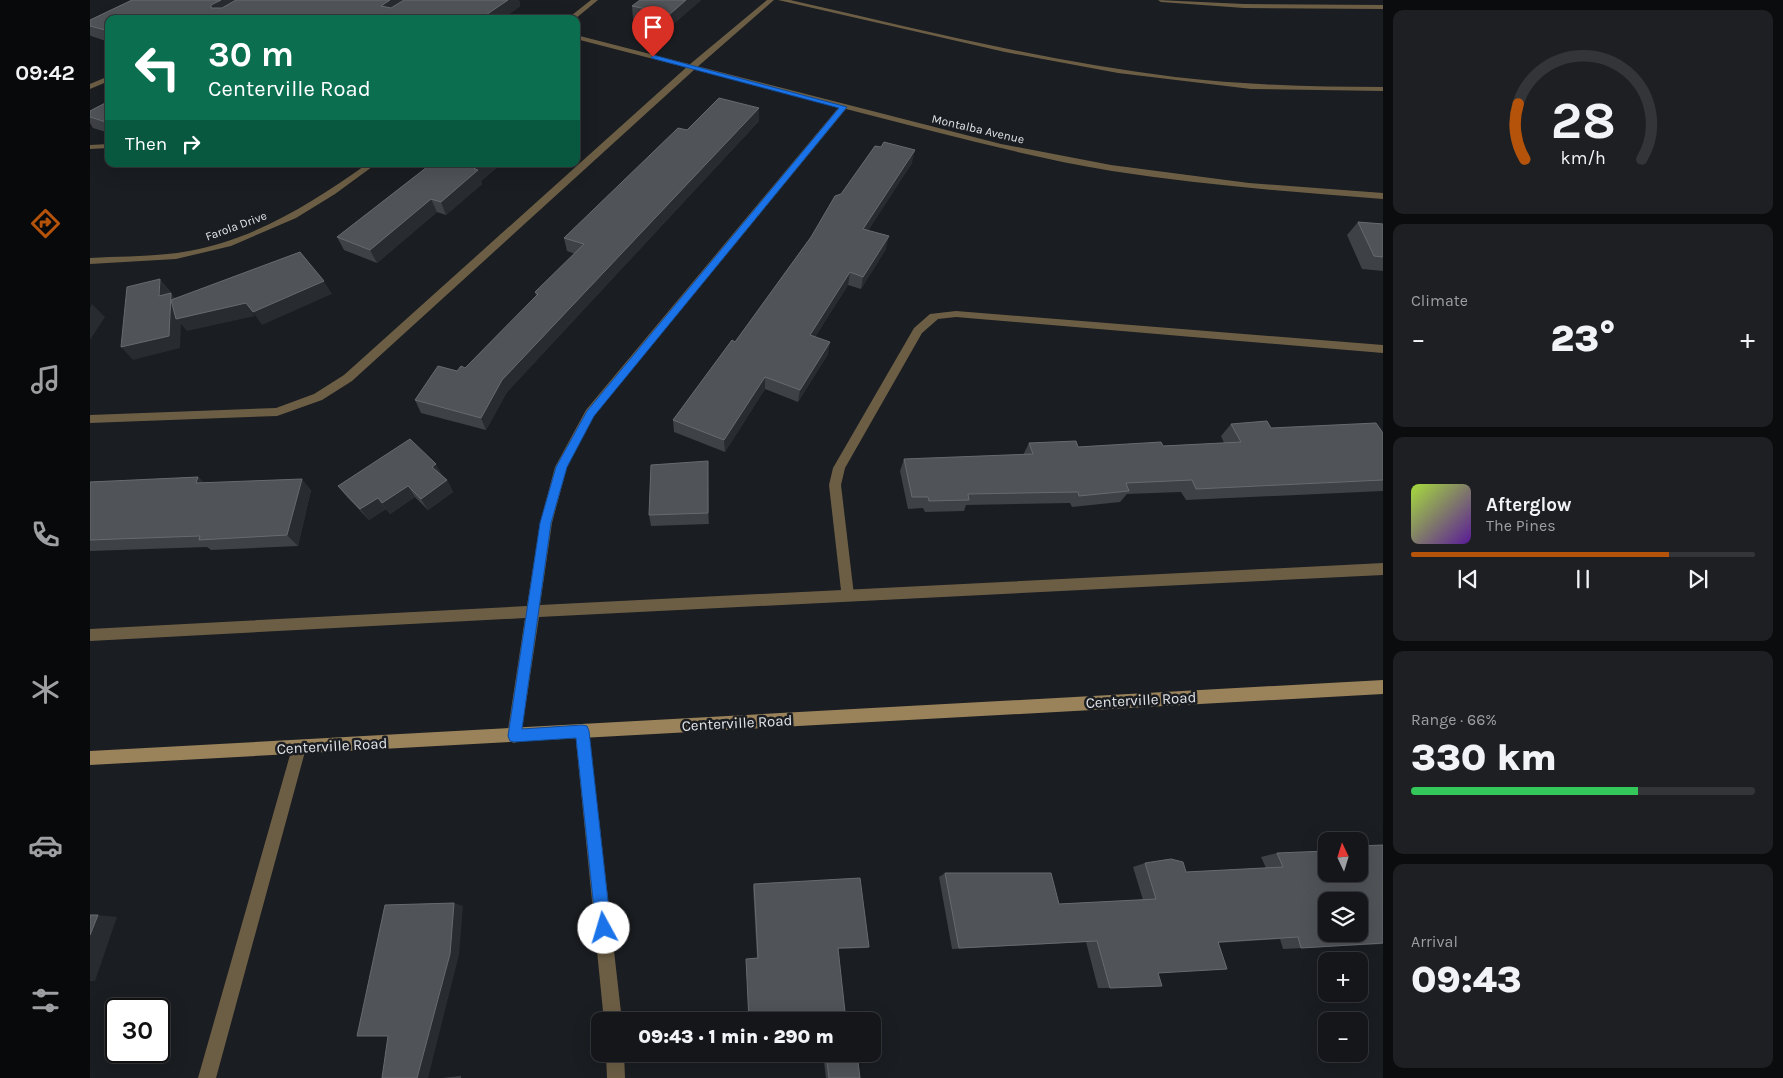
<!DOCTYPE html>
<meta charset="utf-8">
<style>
body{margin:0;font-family:Karla,sans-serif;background:#1d1f22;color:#f1f3f6;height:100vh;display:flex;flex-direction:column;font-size:19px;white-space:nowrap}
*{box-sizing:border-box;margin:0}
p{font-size:16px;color:#9d9fa2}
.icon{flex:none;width:28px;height:28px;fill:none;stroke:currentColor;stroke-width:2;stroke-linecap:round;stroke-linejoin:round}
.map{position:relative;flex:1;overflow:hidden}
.side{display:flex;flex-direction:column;gap:10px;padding:10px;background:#0b0c0e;width:400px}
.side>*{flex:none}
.top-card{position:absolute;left:15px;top:15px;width:475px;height:152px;border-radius:10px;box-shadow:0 5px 20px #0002,0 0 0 1px #333538;background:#0b6e4f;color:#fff;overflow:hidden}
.needle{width:32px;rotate:356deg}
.buttons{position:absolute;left:1228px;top:832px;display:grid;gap:10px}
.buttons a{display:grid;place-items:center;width:50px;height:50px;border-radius:10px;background:#141619;box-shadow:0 5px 20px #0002,0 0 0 1px #333538;font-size:25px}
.speed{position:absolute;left:15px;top:998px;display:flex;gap:10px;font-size:25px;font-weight:700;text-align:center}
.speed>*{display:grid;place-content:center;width:65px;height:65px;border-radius:50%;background:#141619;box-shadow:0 5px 20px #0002,0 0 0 1px #333538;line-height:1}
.speed .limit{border:2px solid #111;border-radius:8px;background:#fff;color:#111}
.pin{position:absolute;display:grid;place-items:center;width:42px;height:42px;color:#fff;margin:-51px -21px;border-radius:50% 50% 50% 0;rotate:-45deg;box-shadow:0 0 5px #0007}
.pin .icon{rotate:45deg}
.me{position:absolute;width:55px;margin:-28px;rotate:354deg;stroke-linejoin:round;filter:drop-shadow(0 0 4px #0008)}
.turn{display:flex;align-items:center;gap:18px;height:105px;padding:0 20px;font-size:22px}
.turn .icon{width:65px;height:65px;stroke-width:2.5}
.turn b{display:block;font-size:35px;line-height:42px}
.then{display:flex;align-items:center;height:48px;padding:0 20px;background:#0003;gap:10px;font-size:19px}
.big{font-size:38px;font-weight:800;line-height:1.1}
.side .tile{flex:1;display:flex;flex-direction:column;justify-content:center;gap:8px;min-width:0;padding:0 18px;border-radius:10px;background:#1d1f22}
.side .dial{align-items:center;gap:0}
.dial svg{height:130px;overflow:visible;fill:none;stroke:#333538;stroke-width:7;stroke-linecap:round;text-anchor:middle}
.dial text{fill:#f1f3f6;stroke:none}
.song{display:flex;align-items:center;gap:15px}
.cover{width:60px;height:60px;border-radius:8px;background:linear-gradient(135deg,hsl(80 70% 55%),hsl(270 70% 35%))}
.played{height:5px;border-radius:2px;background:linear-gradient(90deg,#b45309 75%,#333538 75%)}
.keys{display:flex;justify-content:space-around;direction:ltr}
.heat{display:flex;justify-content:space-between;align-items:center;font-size:28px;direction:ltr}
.charge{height:8px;border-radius:4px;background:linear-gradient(90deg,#34c759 66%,#333538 0)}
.trip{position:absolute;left:501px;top:1012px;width:290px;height:50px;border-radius:10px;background:#141619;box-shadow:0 5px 20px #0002,0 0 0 1px #333538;font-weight:800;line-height:50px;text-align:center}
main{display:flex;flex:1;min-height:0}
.tabs{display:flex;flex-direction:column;width:90px;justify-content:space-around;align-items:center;background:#08090a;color:#9d9fa2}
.tabs .icon{width:35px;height:35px}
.tabs .selected{color:#b45309}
.tabs b{font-size:22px;color:#f1f3f6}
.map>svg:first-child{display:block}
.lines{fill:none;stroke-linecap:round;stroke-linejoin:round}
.lane{fill:#6c5e45;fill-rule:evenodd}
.street{fill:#6c5e45;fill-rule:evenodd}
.secondary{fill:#9a825b;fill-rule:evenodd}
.wall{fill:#3e4146}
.shaded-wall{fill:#282b30}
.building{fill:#505357;stroke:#676a6e;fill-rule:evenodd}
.route{fill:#1a73e8;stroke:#114b97}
.labels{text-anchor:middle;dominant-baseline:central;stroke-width:5;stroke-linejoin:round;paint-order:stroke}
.far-street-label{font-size:12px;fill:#e2e4e7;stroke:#1a1d21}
.street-label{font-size:15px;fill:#e2e4e7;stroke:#1a1d21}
</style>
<main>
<nav class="tabs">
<b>09:42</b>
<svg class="icon selected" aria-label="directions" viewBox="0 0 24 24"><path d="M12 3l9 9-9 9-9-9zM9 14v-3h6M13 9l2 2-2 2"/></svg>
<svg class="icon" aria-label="music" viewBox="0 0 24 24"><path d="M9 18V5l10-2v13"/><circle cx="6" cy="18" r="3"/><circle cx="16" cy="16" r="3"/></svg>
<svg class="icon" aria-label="phone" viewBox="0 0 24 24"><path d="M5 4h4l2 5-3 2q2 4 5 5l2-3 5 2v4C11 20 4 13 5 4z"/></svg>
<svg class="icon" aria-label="climate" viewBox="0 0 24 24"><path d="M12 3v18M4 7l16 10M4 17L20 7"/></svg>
<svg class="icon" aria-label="car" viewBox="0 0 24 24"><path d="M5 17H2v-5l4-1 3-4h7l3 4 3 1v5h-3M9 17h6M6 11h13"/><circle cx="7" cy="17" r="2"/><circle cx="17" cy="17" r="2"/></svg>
<svg class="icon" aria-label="filters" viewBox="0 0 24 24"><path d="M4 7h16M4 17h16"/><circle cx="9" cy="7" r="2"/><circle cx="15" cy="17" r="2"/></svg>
</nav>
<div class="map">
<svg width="1293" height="1078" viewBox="0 0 1293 1078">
<rect width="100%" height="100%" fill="#1a1d21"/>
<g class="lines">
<path class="lane" d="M677,0H684L605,69L262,381L232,400L187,416L0,423V415L186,408L224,394L254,375L599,65Z
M688,0H700C828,29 955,61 1085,77C1155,85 1223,87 1293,87V91L1161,89L1028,73L915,52Z
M19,144V148L0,149V145Z
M866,311L1293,345V353L866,317L848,319L832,333L755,468L751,485L764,595L762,599L757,601L752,599L739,485L743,468L824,328L840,314Z
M209,741L214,743L216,748L126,1078H108L202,748L204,743Z"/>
<path class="street" d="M501,0H508L485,19H477Z
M1068,0L1154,4L1293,5V9L1154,8L1071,2Z
M486,35L911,144L1021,165L1159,183L1293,193V199C1202,192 1112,185 1022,171C932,156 844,131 756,109L504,416L477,467L462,523L450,605L1293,563V575L449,617L431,736L429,741L424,743L419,741L417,736L435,618L0,641V629L437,606L450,523L465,467L496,410L749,107L486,39Z
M19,76V81L0,89V84Z
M277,164H286L245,194L206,218L141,246L86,259L0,264V258C33,256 67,257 99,251C166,239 223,202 277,164Z
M492,724L497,726L499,731L532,1021H514L485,731L487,726Z
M516,1054H534L535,1078H517Z"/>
<path class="secondary" d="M1293,680V694L0,765V751Z"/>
</g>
<path class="wall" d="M42,0H429L430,6L412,19H19V42L1,36L0,35V20Z
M550,0H611L581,26L543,19L542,6Z
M19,101V133L3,128L0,123V111Z
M669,108V121L417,392L396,430L331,413L325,400L367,371L375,368L446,296L445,292L485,254L477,251L474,238L597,130Z
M822,163L778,230L796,249L771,289L758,285L725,337L738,354L708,402L675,389L635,452L584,432L583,420L645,342L721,237L751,194Z
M341,164H411L391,181L392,184L356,215L347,212L287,263L254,250L247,237Z
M1268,222L1293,224V271L1272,269L1257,235Z
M1141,424L1181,428L1293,433V491L1096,500L1091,492L1037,494L1030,502L982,507L980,503L876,505L874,511L835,512L833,508L818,509L810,471L814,459L933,455L939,443L988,447L1073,446L1134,443L1131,436Z
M618,473L619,524L561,526L559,515Z
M352,476L357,480L363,492L338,510L325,497L300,514L296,509L279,520L257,497L248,486L353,476Z
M108,477L114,483L221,490L208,546L121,550L117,547L0,551V482Z
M1187,853L1293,944L1193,949L1190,939L1128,943L1068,973L1020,988H1008L996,942L862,949L849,877L855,873L969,904L1053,900L1043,867L1055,863L1096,872L1176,868L1171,857Z
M664,884L779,947L775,948L748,949L667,958L663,887Z
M733,1054H767L770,1078H736Z
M371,1076V1078H352Z"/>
<path class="shaded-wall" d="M131,0H160L128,19L121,8V5Z
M300,0H323L295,19L291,6Z
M418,0H429L430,6L412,19H390Z
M596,0H611L581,26L580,14Z
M669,108V121L417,392L396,430L391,418L412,380Z
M825,150L822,163L771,242L773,229Z
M391,164H411L391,181L392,184L356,215L351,202L384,169Z
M341,199L347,212L287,263L280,250Z
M799,236L796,249L771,289L773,277Z
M760,272L758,285L718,348L720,335Z
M70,279L81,292L80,308L69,296Z
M234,281L242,294L172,325L163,312Z
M81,293L91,306L156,303L165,316L97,331L91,324L90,348L43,360L31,347Z
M2,304L15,317L0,340V308Z
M740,342L738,354L708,402L710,390Z
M675,377V389L635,452L634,440Z
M618,461V473L619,524L618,513Z
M346,464L353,476L349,478L342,467Z
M108,477L120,488L106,483Z
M212,479L221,490L208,546L197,535Z
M357,480L363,492L338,510L331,499Z
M318,486L325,497L300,514L292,503Z
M288,498L296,509L279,520L270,509Z
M364,903L373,906L369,955L338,1078H327Z
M8,915L27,917L5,981H0V935Z"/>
<path class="building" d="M42,0H131L121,5V8H132L146,0H300L291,6L301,8L314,0H418L390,19H221L215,17L212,19H19V31L0,26V20Z
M550,0H596L580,14L542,6Z
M629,98L669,108L412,380L391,418L325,400L348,366L367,371L371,366L375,368L448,294L445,292L494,244L474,238L588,128L597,130Z
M19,101V123L0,117V111Z
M794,142L825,150L773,229L799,236L773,277L760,272L720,335L740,342L710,390L675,377L634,440L583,420L642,340L645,342L721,237L745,196L751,194L785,146L791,147Z
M341,164H391L384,169L388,170L351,202L341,199L280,250L247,237Z
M1268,222L1293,224V257L1284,256Z
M210,252L234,281L163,312L156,303L86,319L81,300Z
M70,279L69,296L81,293L79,336L31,347L37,287Z
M1177,421L1181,428L1286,423L1293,433V480L1106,489L1102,480L1036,483L1039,491L989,496L988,492L878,494L879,500L839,501L838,497H822L814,459L943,454L939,443L986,441L988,447L1071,442L1073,446L1151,442L1141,424Z
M320,439L346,464L342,467L357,480L331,499L318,486L292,503L288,498L270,509L248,486Z
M618,461V513L559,515L561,465Z
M108,477L106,483L212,479L197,535L109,540L110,536L0,540V482Z
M1293,845V943L1211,948L1208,937L1128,942L1137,969L1068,973L1072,986L1020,988L1007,941L869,948L855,873H961L969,904L1066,899L1055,863L1081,859L1093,862L1096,872L1193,867L1187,853L1236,851V874H1269V846ZM1236,901H1269V934H1236Z
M770,878L779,947L748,948L756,1021H659L656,959L668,958L664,884Z
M364,903L360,954L327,1078H292L298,1036H267L295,905Z
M0,915H8L0,935Z
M736,1054H767L770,1078H739Z"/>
<path class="route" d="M563,55L757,107L504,416L477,467L461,523L432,729L492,725L497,726L499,731L521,928L519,933L514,935L508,933L506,928L486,738L424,742L420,741L418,736L450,523L466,467L497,411L749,108L561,58Z"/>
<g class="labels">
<g class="far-street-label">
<text transform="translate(888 129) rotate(13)">Montalba Avenue</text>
<text transform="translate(146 226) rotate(-20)">Farola Drive</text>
</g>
<g class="street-label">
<text transform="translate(1051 700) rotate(-3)">Centerville Road</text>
<text transform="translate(647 723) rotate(-3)">Centerville Road</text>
<text transform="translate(242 746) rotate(-3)">Centerville Road</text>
</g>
</g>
</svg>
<div class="buttons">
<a><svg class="needle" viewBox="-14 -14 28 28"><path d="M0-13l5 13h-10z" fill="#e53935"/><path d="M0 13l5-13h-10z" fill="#9d9fa2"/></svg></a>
<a><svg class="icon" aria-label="layers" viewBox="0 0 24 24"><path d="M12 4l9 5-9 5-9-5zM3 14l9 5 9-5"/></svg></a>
<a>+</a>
<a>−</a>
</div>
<div class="speed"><div class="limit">30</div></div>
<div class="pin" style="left:563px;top:57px;background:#d93025"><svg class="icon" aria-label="arrive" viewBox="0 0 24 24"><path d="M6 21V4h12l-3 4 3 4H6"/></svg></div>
<svg class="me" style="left:514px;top:928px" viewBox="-20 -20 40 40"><circle r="19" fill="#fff"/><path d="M0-13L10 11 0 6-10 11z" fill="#1a73e8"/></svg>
<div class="trip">09:43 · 1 min · 290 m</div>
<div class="top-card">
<div class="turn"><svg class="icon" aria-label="left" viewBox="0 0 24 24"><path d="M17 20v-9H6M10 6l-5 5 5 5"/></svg><div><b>30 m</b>Centerville Road</div></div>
<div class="then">Then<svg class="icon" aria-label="right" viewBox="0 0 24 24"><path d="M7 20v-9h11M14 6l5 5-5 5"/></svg></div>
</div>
</div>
<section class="side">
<div class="tile dial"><svg viewBox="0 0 100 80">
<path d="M14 69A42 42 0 1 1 86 69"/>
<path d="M14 69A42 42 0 0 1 10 35" stroke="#b45309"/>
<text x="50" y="56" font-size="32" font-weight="700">28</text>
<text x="50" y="72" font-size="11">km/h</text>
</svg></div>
<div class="tile"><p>Climate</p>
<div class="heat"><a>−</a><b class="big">23°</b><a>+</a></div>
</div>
<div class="tile">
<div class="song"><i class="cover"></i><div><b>Afterglow</b><p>The Pines</p></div></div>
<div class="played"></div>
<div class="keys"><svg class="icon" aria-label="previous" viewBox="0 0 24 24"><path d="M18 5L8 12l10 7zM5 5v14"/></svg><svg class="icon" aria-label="pause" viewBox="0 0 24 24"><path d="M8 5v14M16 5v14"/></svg><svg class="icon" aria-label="next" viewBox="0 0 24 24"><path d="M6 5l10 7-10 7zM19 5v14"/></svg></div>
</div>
<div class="tile"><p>Range · 66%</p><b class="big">330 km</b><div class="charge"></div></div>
<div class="tile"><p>Arrival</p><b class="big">09:43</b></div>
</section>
</main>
